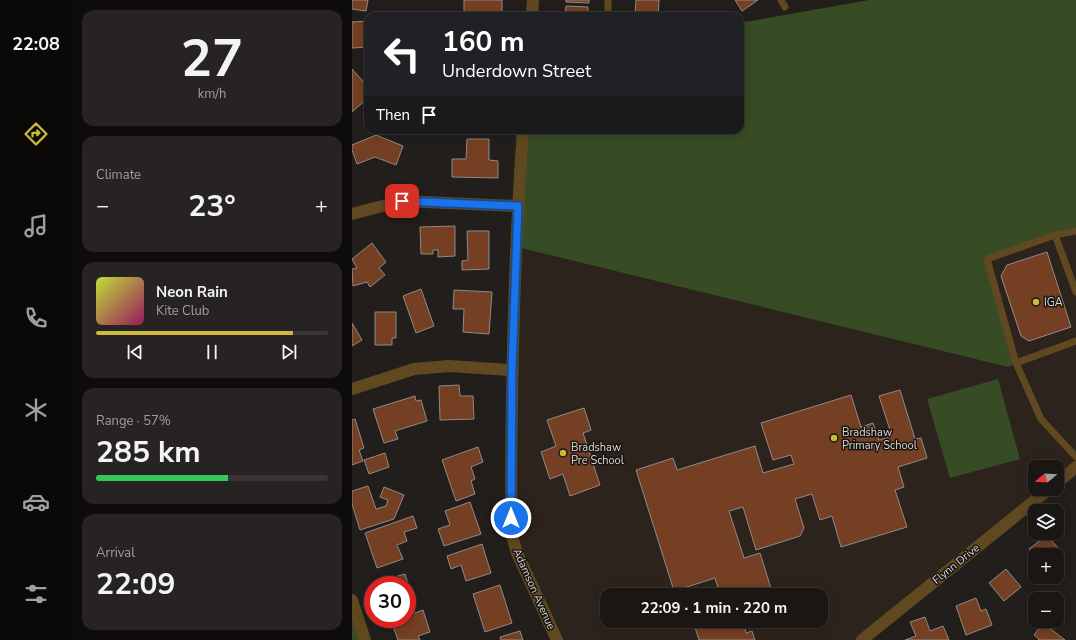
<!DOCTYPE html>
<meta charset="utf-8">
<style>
body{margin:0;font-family:"Nunito Sans",sans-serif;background:#272322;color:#f1f3f6;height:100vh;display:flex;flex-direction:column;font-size:15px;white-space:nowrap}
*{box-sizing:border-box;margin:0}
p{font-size:13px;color:#9f9fa0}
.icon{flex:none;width:22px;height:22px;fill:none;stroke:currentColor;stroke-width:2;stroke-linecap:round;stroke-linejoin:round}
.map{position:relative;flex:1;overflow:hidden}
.details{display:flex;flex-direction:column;gap:10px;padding:10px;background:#0e0c0b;width:280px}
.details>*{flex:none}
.hud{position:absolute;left:12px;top:12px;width:380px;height:122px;border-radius:12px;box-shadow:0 2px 10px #0003,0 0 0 1px #383534;background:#202124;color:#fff;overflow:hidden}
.needle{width:26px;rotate:252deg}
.controls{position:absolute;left:676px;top:460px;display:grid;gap:8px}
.controls a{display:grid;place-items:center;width:36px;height:36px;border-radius:8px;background:#1a1614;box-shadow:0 2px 10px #0003,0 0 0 1px #383534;font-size:20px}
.speed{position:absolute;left:12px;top:576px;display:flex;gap:8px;font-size:20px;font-weight:700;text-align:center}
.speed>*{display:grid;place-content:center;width:52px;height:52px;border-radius:50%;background:#1a1614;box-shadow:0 2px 10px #0003,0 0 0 1px #383534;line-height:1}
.speed .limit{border:6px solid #d22;background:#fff;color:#111}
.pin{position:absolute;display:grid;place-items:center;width:34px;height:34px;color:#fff;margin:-17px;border-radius:8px;box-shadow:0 2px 6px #0006}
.me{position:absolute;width:44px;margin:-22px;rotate:0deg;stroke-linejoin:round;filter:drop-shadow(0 0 3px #0008)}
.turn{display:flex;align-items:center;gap:14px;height:84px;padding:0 12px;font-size:18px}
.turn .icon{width:52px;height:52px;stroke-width:2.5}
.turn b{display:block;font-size:28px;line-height:34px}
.then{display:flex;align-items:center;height:38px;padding:0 12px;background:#0003;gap:8px;font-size:15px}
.big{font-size:30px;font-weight:700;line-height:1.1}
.details .card{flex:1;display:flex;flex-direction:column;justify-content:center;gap:6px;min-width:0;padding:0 14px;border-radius:12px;background:#272322}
.details .dial{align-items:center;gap:0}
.dial b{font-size:52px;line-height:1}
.song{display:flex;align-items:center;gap:12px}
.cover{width:48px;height:48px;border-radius:6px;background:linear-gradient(135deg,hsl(70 70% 55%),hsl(330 70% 35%))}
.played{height:4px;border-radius:2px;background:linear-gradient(90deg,#cbba39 85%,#383534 85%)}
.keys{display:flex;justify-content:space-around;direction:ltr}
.heat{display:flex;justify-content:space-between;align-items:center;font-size:22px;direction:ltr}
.charge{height:6px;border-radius:3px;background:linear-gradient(90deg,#34c759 57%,#383534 0)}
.trip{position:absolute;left:248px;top:588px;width:228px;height:40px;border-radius:12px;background:#1a1614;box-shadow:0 2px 10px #0003,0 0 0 1px #383534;font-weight:700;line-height:40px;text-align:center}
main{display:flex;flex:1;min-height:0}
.menu{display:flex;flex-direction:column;width:72px;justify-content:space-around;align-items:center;background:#0a0908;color:#9f9fa0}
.menu .icon{width:28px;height:28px}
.menu .selected{color:#cbba39}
.menu b{font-size:18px;color:#f1f3f6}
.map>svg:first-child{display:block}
.built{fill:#2c241c;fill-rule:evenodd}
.green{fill:#374b24}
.building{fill:#743f22;stroke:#908a88}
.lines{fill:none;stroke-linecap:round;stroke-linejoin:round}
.service{stroke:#604920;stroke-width:7}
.minor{stroke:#604920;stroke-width:12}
.route-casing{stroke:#114b97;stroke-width:10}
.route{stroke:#1a73e8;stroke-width:7}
.poi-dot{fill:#cbba39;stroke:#181512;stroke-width:1.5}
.labels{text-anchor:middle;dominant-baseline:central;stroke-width:3;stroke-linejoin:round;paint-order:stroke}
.poi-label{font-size:11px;fill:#d9d6d4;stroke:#181512;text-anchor:start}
.street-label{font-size:11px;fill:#d9d6d4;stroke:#181512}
</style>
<main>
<nav class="menu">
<b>22:08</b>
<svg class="icon selected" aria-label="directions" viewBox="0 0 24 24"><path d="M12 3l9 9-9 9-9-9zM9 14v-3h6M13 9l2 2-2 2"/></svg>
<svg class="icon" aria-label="music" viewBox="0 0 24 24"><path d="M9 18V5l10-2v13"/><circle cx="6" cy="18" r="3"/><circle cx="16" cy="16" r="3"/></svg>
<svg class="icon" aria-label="phone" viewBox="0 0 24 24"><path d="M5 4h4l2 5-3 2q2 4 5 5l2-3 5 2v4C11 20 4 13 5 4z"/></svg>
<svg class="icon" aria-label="climate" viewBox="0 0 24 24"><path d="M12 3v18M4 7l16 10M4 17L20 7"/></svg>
<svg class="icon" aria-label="car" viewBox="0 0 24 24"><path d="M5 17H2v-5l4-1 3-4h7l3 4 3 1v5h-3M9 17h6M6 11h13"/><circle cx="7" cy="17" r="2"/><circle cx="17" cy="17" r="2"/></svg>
<svg class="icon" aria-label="filters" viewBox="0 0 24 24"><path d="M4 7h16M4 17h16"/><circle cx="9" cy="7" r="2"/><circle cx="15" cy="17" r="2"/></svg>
</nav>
<section class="details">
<div class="card dial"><b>27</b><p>km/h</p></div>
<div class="card"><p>Climate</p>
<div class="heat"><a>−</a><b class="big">23°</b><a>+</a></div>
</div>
<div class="card">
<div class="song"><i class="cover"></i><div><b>Neon Rain</b><p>Kite Club</p></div></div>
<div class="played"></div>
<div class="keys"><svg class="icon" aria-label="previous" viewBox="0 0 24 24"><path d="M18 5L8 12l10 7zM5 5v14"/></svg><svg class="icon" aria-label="pause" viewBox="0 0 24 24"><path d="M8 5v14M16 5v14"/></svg><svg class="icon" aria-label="next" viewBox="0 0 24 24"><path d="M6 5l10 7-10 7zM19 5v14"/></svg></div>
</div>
<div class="card"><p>Range · 57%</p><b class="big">285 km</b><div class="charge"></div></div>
<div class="card"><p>Arrival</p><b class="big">22:09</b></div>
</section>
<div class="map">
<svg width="724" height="640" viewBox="0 0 724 640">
<rect width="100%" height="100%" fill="#221e1b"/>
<path class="built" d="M724,231V467L705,483V467H683V489H697L510,640H205L165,553L159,370L165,247L656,367L635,259ZM255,595H469V621H255Z"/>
<path class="green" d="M517,0H724V231L635,259L664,363L656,367L165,247L171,130H388V23Z
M646,379L668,459L598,478L575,399Z
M0,600L13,640H0Z"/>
<path class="building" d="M0,0H16L14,11L0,9Z
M112,0H150V16H112Z
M214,0H237V3L214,2Z
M284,0H307L306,16H283Z
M383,0H406L390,11Z
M214,6L236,7V16H213Z
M16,21V47L0,48V22Z
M0,69L16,87V98L0,112Z
M120,130H144V133L120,132Z
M24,135L51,146L44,165L23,157L5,164L0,150V145Z
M115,139H137V160L146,161V178L100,177V159H114Z
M103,226V256L86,257V250H81V254H69L68,227Z
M115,231H137V269L110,270V261L116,260Z
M20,243L34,262L27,268L33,275L18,287L15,282L1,286L0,269L5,268L0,259Z
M695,252L719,327L677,341L669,336L649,276L655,265Z
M69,289L82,326L64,333L51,296Z
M102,290L140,292L137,334L111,332L112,309H101Z
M23,312H44V338H40V345H23Z
M0,323L10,340L0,346Z
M107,385L108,396H121L122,419L88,420L87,386Z
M548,390L563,439L569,438L575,458L546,467L552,487L543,490L555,527L489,547L480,516L468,520L460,494L443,499L452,528L448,536L404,550L391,507L377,511L392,558L408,553L421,595H368L363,578L322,591L284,470L321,458L325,470L403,446L411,473L442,464L439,455L421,460L409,423L499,395L509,427L521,423L527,440L540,436L527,396Z
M63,396L64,401L69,400L75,421L43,431L46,439L32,443L21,409Z
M232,408L239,430L231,433L248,485L218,496L211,474L198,479L189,452L204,446L195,420Z
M3,419L12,448L7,450L11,461L0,465V420Z
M126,447L131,462L119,467L123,479L119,481L123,494L104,501L90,460Z
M33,453L37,467L17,474L12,460Z
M16,486L24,509L34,506L36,500L28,497L32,487L52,495L42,519L8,530L0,504V491Z
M118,502L129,534L92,546L86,529L98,525L93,511Z
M61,516L65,528L52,532L55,541L45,545L51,559L25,568L13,533Z
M695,535L711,554L705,559V555H683V557L677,549Z
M130,544L139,573L114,581L109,565L99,569L95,556Z
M654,569L669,587L652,601L637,583Z
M53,574L63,607L55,609V585H38L36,579Z
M148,585L160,623L133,632L121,594Z
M624,598L629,611L634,609L640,625L614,635L604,606Z
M71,610L78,632L66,636L68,640H46L39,621L55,619V616Z
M573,617L578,631L591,626L597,640H553L564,636L558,622Z
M341,621H391L394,633L400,631L403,640H347Z
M691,623L713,640H686L687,639L682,635Z
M168,631L171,640H149L148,637Z"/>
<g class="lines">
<path class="service" d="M429,0L433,7
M256,16V0
M724,231L703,235L635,259L664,363L689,419L724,457
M703,235L724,292
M664,363L724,341"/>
<path class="minor" d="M180,16L181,0
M171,130C161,264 159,398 159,533L165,553L205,640
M0,214L50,201L165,206
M0,389L62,369L97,366L159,370
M705,483L724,467
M0,600L13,640
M510,640L697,489"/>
</g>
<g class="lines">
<defs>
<path id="route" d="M50,201L166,206L160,370L159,518"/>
</defs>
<use href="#route" class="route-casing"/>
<use href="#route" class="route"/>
</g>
<g class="poi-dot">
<circle cx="684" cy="302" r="4"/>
<circle cx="482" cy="438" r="4"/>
<circle cx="211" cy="453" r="4"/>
</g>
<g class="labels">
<g class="poi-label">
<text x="692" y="302">IGA</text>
<text x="490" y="432">Bradshaw<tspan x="490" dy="13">Primary School</tspan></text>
<text x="219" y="447">Bradshaw<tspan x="219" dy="13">Pre School</tspan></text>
</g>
<g class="street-label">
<text transform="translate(604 564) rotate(-39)">Flynn Drive</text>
<text transform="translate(182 589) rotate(66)">Adamson Avenue</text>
</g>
</g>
</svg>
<div class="controls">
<a><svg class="needle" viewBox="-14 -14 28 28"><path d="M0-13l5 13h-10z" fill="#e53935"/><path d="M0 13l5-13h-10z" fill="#9f9fa0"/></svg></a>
<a><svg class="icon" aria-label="layers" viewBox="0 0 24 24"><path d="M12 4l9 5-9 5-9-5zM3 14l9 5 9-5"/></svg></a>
<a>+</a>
<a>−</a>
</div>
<div class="speed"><div class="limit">30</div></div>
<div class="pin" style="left:50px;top:201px;background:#d93025"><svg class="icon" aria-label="arrive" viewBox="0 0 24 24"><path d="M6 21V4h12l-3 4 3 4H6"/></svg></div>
<svg class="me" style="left:159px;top:518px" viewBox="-20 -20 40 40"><circle r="17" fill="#1a73e8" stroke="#fff" stroke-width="3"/><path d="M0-11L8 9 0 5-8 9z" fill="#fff"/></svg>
<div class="trip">22:09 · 1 min · 220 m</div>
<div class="hud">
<div class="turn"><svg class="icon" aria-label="left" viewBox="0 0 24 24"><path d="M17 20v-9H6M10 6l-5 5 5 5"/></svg><div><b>160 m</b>Underdown Street</div></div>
<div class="then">Then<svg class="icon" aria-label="arrive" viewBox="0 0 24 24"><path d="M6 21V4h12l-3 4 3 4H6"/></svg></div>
</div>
</div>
</main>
